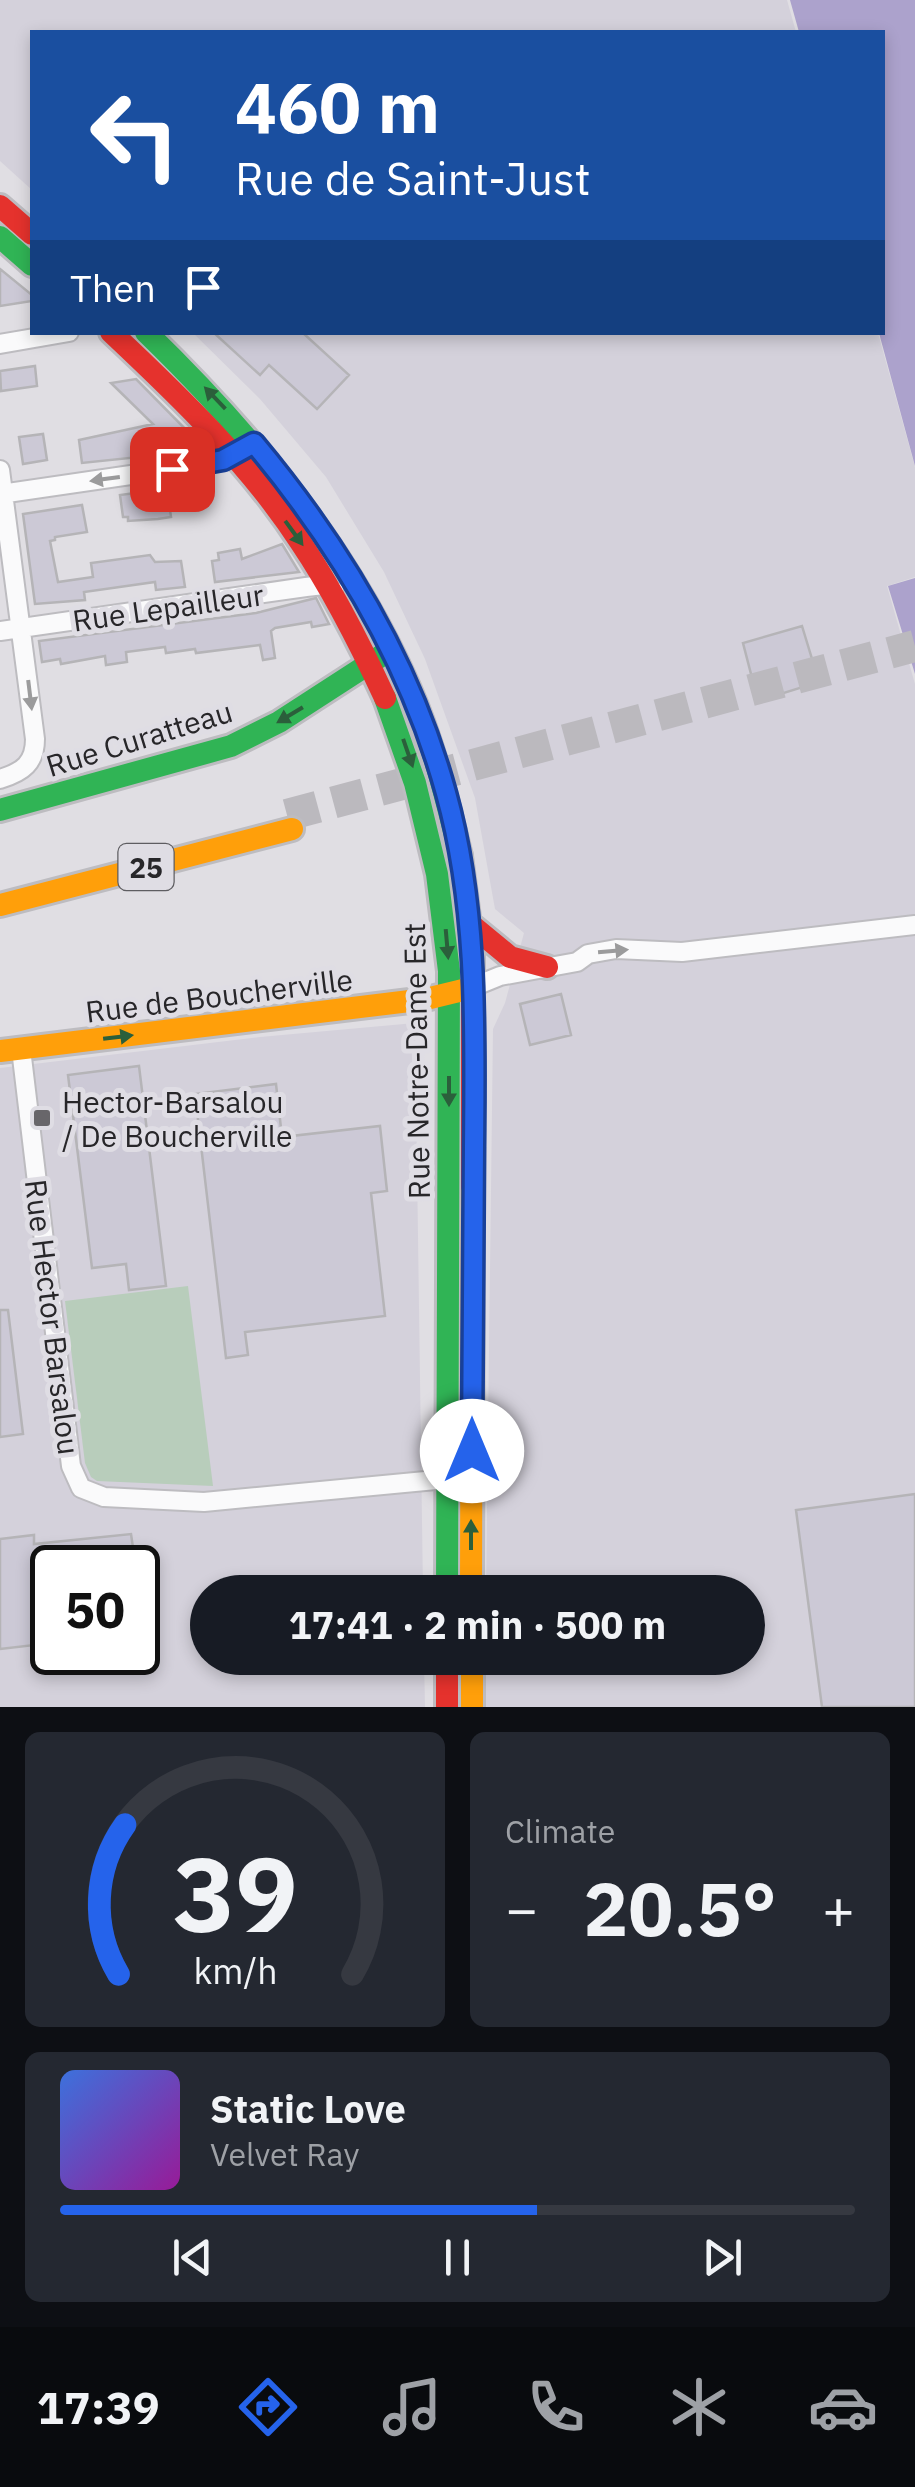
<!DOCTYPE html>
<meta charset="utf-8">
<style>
body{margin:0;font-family:"IBM Plex Sans",sans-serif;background:#242831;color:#f1f3f6;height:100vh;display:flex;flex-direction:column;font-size:38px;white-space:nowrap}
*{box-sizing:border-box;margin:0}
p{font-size:32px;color:#9ea1a6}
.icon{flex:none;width:55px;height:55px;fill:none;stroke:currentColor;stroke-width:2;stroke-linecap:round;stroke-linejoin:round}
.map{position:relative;height:1707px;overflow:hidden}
.panel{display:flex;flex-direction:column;gap:25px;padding:25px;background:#0d0f14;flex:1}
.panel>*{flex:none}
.guide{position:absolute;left:30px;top:30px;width:855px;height:305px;border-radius:0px;box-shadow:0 5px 15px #0003;background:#1a4fa0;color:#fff;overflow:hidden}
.speed{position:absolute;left:30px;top:1545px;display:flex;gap:20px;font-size:50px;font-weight:700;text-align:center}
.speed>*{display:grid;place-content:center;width:130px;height:130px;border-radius:50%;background:#171b24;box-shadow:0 5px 15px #0003;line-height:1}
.speed .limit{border:5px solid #111;border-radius:15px;background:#fff;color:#111}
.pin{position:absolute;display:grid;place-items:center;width:85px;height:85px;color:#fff;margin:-42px;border-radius:20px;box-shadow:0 5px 15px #0006}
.me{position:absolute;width:110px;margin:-55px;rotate:0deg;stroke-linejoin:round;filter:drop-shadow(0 0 8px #0008)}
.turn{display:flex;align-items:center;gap:35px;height:210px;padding:0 40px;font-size:45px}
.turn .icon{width:130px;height:130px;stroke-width:2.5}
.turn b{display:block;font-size:70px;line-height:85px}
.then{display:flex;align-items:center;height:95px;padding:0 40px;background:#0003;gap:20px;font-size:38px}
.big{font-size:75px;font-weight:700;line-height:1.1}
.panel .card{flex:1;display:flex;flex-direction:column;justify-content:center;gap:15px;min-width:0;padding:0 35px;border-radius:15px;background:#242831}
.panel .dial{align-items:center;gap:0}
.dial svg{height:260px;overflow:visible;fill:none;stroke:#363941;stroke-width:7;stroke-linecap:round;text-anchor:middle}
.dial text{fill:#f1f3f6;stroke:none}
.song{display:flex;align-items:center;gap:30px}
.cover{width:120px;height:120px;border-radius:15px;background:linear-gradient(135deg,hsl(220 70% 55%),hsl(300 70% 35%))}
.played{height:10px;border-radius:5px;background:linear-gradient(90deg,#2563eb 60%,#363941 60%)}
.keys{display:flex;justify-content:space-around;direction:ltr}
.heat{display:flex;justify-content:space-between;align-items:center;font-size:55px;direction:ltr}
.panel .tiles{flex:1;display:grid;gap:25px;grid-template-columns:1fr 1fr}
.card:last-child{grid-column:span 2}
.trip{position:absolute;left:190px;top:1575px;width:575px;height:100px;border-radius:50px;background:#171b24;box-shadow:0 5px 15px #0003;font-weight:700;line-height:100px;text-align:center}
.dock{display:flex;height:160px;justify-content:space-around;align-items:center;background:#090b0e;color:#9ea1a6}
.dock .icon{width:70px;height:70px}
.dock .active{color:#2563eb}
.dock b{font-size:45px;color:#f1f3f6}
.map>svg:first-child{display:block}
.built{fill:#d4d1db;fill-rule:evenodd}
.green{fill:#b8cdbb}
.water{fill:#aca2cc}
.building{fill:#ccc9d6;stroke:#b5b4b7;stroke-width:2.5}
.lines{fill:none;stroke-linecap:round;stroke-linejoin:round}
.highway-tunnel{stroke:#bbb9be;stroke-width:32;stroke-dasharray:32 16;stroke-linecap:butt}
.street-casing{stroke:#bdbcc0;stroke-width:22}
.fast-casing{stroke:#bdbcc0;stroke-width:28}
.slow-casing{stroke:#bdbcc0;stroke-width:28}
.jam-casing{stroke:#bdbcc0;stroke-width:28}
.street{stroke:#fafafb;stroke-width:18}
.fast{stroke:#30b455;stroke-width:22}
.slow{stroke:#ff9f0a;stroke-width:22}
.jam{stroke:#e5322d;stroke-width:22}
.oneway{fill:#2b5f3b}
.oneway2{fill:#9b9b9c}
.route-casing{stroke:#184099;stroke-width:25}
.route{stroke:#2563eb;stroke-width:18}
.poi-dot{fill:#68666a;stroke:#dfdde4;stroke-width:4}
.labels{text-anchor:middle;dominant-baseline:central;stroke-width:10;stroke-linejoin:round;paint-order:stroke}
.shield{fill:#dfdde4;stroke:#5e5d61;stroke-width:2.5}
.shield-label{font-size:28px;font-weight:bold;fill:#272629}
.street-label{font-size:30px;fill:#272629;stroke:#dfdde4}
.poi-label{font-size:30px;fill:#272629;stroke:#dfdde4;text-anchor:start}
</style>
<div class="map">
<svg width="915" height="1707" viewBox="0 0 915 1707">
<rect width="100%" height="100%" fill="#e0dee3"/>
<path class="built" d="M0,0H787L796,32H32V190L0,161Z
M193,333H878L915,467V577L887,586L915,684V1707H486V1658H748V1592H486L493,1029L505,1003L524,933L495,909L475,798L425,659L384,572L326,477L260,399Z
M415,1023L423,1592H208V1658H424L425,1707H0V1068L260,1037ZM52,1568H138V1652H52Z"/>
<path class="green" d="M188,1286L213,1486L97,1481L91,1477L85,1463L65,1301Z"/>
<path class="water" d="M790,0H915V466L879,333L882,332V32H799Z
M915,578V674L888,586Z"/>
<path class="building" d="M0,269L32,295V301L0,306Z
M213,332H302L349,375L317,409L269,365L260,375Z
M35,366L37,386L1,391L0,371Z
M136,379L206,450L82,463L79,440L153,424L111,383Z
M43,434L47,460L23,464L19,437Z
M202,484L204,506L170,510L171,517L158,519L128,521V517H123L120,495Z
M82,505L87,532L55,537V540L50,541L58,582L93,577L91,563L150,555L155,562L181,561L185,587L156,590L155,582L84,592L85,600L35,604L23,514Z
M282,544L299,572L215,582L212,561L219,560L218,553L240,549L242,559Z
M316,598L329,624L312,627L311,622L275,628L271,631L275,658L263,660L260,645L196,653L195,649L166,653L165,647L126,652L127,662L106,665L105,656L61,664L60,659L42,662L39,641L256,613Z
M802,626L819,682L758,701L743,643Z
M561,994L571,1035L530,1045L520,1004Z
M139,1066L166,1286L129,1290L126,1264L92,1268L68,1075Z
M276,1084L282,1137L380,1126L387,1191L371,1193L385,1316L245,1332L248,1355L226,1358L195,1094Z
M0,1310H8L23,1434L0,1437Z
M915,1494V1707H822L796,1510Z
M131,1534L136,1568H52V1643L0,1649V1539L34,1535V1544Z"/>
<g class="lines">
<path class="highway-tunnel" d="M287,815L915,646"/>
<defs>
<path id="street" d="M0,344L69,332
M0,470L35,739C35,763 23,772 0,779
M0,494L206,464L241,451
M0,631L306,587L324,585L334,591
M473,987L500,976L577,962L588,954L616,949L682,952L915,925
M21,1049L71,1466L81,1488L104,1497L204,1502L457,1478"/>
<path id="fast" d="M0,237L32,265
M146,332C253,436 347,549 408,687C432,741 446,798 460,856
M385,698L415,783L437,874L449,971L447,1592
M0,810L231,746L279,722L384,654"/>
<path id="slow" d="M0,905L292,829
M0,1051L426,999L463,990
M471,1592L472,1186
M472,1658V1707"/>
<path id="jam" d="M0,206L32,234
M111,332C180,397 249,463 301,543C334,592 360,644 385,698
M460,856L472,948V1186
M470,924L510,957L547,967
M447,1658V1707"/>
</defs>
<use href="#street" class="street-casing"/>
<use href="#fast" class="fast-casing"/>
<use href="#slow" class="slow-casing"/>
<use href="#jam" class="jam-casing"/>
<use href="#street" class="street"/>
<use href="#fast" class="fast"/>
<use href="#slow" class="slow"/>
<use href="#jam" class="jam"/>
</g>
<defs><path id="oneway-solid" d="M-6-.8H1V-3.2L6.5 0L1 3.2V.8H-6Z" transform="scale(2.5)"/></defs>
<g class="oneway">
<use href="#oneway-solid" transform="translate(215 398) rotate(-134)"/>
<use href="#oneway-solid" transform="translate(294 533) rotate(54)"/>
<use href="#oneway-solid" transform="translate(290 715) rotate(149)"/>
<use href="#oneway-solid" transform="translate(408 753) rotate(71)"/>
<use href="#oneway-solid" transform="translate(447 944) rotate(85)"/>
<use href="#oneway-solid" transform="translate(118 1037) rotate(-7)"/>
<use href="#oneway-solid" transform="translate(449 1091) rotate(90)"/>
<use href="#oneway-solid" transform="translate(471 1535) rotate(-90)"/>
</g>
<g class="oneway2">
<use href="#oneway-solid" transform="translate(105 479) rotate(172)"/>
<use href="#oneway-solid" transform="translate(30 695) rotate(83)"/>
<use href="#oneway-solid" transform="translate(613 951) rotate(-5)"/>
</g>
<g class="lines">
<defs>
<path id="route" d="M172,469L223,460L254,443C341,547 410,662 446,793C478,908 475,1029 474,1147C473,1248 473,1350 472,1451"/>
</defs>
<use href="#route" class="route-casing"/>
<use href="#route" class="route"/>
</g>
<rect class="poi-dot" x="32" y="1108" width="20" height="20" rx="5"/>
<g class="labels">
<rect class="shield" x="118.5" y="844" width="55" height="46" rx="8"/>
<g class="shield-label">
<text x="146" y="867">25</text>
</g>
<g class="street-label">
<text transform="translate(168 607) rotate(-8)">Rue Lepailleur</text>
<text transform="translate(139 738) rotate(-17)">Rue Curatteau</text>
<text transform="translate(219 995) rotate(-7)">Rue de Boucherville</text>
<text transform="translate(416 1061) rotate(-91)">Rue Notre-Dame Est</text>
<text transform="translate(53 1317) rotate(83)">Rue Hector Barsalou</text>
</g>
<g class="poi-label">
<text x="62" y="1101">Hector-Barsalou<tspan x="62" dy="34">/ De Boucherville</tspan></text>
</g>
</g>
</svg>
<div class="speed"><div class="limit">50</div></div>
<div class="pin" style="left:172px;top:469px;background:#d93025"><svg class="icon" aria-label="arrive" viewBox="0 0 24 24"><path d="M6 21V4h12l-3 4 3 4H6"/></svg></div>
<svg class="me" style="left:472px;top:1451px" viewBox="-20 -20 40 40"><circle r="19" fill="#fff"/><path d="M0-13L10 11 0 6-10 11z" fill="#2563eb"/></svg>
<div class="trip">17:41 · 2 min · 500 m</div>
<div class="guide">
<div class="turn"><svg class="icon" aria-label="left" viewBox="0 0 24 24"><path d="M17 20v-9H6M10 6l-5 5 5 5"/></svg><div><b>460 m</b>Rue de Saint-Just</div></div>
<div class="then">Then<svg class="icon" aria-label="arrive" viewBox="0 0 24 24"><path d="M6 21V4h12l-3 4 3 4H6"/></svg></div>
</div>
</div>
<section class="panel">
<div class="tiles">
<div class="card dial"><svg viewBox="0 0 100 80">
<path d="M14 69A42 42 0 1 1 86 69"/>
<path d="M14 69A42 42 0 0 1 16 23" stroke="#2563eb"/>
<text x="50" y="56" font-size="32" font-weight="700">39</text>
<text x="50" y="72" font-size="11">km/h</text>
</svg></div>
<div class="card"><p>Climate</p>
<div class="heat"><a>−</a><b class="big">20.5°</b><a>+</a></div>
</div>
<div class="card">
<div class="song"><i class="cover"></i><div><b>Static Love</b><p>Velvet Ray</p></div></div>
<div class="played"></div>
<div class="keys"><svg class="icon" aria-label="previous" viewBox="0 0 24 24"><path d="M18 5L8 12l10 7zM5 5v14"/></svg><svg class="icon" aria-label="pause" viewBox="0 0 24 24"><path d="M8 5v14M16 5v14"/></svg><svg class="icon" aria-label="next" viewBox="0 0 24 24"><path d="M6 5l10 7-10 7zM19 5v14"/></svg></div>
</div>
</div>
</section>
<nav class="dock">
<b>17:39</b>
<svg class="icon active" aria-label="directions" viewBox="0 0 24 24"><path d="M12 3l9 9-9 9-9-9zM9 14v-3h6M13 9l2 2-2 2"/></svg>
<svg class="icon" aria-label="music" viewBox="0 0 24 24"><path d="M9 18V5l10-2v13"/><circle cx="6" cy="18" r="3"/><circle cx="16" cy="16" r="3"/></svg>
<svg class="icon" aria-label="phone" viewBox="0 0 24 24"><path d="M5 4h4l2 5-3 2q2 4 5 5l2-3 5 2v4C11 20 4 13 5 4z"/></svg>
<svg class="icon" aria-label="climate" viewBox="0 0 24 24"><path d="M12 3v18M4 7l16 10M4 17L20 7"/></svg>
<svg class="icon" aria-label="car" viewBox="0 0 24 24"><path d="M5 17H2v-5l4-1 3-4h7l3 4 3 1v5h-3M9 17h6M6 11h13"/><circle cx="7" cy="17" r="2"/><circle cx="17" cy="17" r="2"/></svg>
</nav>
